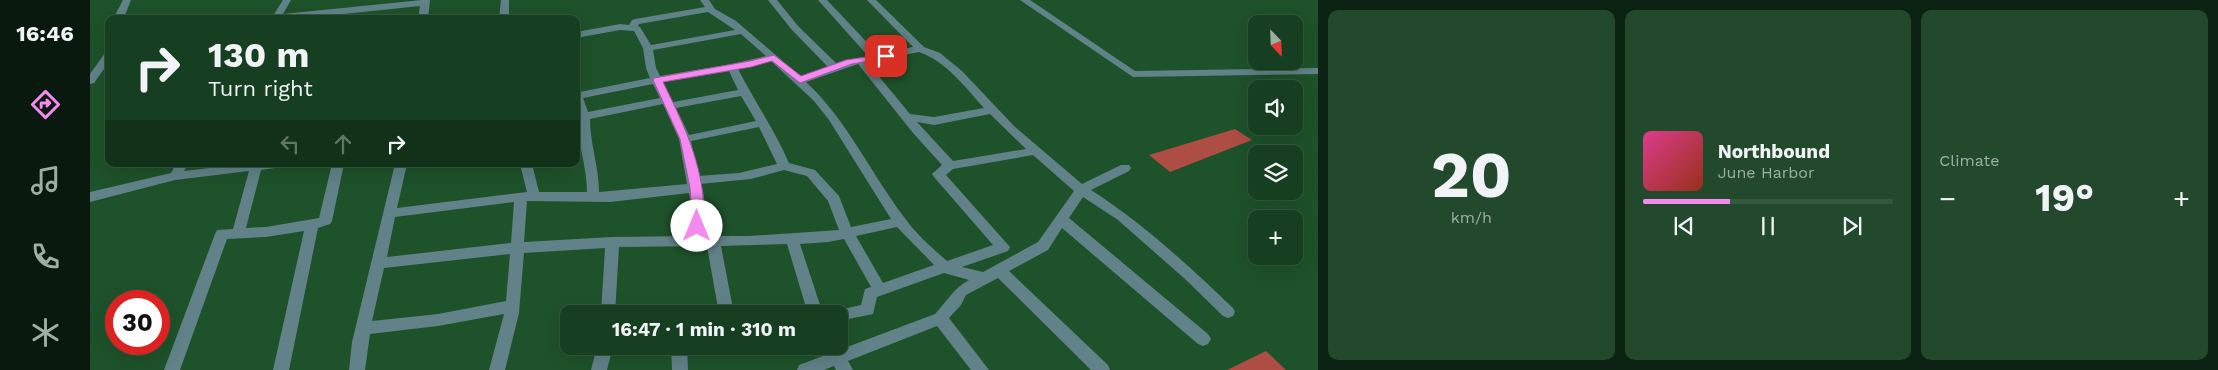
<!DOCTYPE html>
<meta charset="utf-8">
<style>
body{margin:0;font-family:"Work Sans",sans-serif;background:#23492d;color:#f1f3f6;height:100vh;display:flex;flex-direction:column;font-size:19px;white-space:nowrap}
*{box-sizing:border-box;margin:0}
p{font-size:16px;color:#9eaea5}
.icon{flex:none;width:28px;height:28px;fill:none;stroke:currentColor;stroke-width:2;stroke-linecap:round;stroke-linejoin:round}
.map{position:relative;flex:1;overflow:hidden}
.details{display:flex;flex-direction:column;gap:10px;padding:10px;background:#0c2212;width:900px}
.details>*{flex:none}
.guide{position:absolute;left:15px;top:15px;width:475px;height:152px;border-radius:10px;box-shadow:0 5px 20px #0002,0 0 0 1px #35573e;background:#163e20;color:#f1f3f6;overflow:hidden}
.needle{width:32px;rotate:157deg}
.fabs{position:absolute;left:1158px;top:15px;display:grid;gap:10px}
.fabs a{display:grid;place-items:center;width:55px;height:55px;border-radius:10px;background:#163e20;box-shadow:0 5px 20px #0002,0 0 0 1px #35573e;font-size:25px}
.speed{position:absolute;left:15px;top:290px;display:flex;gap:10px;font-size:25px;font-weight:700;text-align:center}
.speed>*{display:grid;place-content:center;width:65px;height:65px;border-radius:50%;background:#163e20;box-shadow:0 5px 20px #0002,0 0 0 1px #35573e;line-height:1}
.speed .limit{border:8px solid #d22;background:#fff;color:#111}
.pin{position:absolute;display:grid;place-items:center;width:42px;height:42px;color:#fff;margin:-21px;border-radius:10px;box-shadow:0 2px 8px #0006}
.me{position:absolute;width:55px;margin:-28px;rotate:0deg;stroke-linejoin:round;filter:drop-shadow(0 0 4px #0008)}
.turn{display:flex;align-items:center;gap:18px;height:105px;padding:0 20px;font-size:22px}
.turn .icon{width:65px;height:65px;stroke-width:2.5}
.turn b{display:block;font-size:35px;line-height:42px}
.lanes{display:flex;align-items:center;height:48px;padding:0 20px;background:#0003;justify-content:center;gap:25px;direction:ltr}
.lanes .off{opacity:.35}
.big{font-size:38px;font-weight:700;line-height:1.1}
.details .card{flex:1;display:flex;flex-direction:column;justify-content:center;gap:8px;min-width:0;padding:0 18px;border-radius:10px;background:#23492d}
.details .dial{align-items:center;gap:0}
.dial b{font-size:65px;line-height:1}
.song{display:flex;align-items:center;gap:15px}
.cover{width:60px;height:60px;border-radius:8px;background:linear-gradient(135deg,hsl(330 70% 55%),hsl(10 70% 35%))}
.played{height:5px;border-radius:2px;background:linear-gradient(90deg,#f489f0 35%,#35573e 35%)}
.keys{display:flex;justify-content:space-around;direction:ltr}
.heat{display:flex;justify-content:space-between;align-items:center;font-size:28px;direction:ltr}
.details .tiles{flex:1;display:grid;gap:10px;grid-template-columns:repeat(3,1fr)}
.trip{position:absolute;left:470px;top:305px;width:288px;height:50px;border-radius:10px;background:#163e20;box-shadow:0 5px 20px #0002,0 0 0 1px #35573e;font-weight:700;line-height:50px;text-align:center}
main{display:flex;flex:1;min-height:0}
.dock{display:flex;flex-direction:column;width:90px;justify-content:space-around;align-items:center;background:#09190d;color:#9eaea5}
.dock .icon{width:35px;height:35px}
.dock .active{color:#f489f0}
.dock b{font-size:22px;color:#f1f3f6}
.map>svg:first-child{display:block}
.green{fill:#ad4d43}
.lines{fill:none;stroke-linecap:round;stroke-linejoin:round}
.minor{fill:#608288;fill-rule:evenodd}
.route{fill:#f489f0;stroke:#9f599c}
</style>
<main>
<nav class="dock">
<b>16:46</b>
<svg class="icon active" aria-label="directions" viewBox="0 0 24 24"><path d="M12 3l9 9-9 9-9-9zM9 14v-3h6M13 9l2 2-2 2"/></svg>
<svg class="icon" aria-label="music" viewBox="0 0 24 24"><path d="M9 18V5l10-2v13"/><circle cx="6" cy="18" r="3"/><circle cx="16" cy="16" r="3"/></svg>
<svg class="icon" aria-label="phone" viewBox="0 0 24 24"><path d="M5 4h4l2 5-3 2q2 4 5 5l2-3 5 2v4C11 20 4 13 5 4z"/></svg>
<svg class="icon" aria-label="climate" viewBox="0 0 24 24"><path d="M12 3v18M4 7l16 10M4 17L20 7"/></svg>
</nav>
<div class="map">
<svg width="1228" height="370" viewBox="0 0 1228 370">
<rect width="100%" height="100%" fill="#1e522a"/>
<path class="green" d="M1145,129L1162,140L1080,172L1059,155Z
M1176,351L1196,370H1137Z"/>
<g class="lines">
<path class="minor" d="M33,0H41L35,15L46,19H26L24,17Z
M193,0H201L193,14L332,0H340L338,19H328L330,6L206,19H181Z
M411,0H419V19H409Z
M610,0H619L625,9L646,21L710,76L738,67L702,30L678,0H687L708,26L746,63L778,56L728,0H737L788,54L823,47L777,0H786L834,47L850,53L872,71L924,126L992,184L1031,165H1039L1041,168L1039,171L1001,190C1054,224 1098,265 1143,308L1145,312L1143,316L1138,318L1133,316L1095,279L1028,220L993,197L979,218L1118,334L1121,339L1118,344L1113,346L1108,344L972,228L958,250L919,271L1018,365L1020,370H1001L908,278L876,295L871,305L859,318L899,370H881L847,326L758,361L763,370H746L744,366L734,370H707L709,365L845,314C857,301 864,288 879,280L854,273L787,297L783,314L749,321V314H742L744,311L771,305L775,289L781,287L754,239L738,242L710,244L733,314H718L697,244L631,246L644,314H629L617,246L529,247L525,314H511L515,248L434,253L429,313L415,370H399L414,314L348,326L280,334L275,370H259L262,342L305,164H317L307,208L437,192L430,164H442L449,192H497C497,168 488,145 488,121H486V91L490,92L560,78L556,68L553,48L544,31L530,30L486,38V32L530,24L539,25L542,20L545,19L615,7ZM618,12L645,30L561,45L550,27L548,26L549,24ZM651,34L676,56L642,64L570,76L566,68L563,50ZM829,52C857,62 875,87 894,108L844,117L820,114L777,62ZM681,61L724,101L739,120L801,219L761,227L749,196L725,170L699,163C684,129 665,102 648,69ZM768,64L823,133L852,165L842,174L844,177L903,245L857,261C842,248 826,234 814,217C780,172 757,120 716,82ZM639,71L648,90L583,102L573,82ZM563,84L570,98L498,112L493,98ZM651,96L666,121L599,135L586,108ZM573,104L589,139L597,184L509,192C509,167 500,144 500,119ZM900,114L936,149L863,161L827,122L844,125ZM669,127L687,164L649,173L608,176L601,141ZM943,155L984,191L948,242L893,272L872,267L918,251L920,247L856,175L863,169ZM694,170L717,176L738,201L749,230L659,236H613C615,222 617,196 610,184L661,179ZM599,193L602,212L600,236L522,237L434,242L437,201L520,202ZM424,202L421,243L297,257L305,217ZM807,227L844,265L793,283L766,236ZM420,254L416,301L348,314L282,321L294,268Z
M930,0H940L1045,71L1228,68V74L1043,77Z
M19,52V62L4,83L0,84V74L15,53Z
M86,164H98L94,171L154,164H193L191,167L171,170L156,228L176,227L229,218L242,164H254L242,221L240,224L228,228L199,370H183L214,231L176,237L137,239L90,370H74L125,234L127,230L143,229L159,171L85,180L0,202V192L81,173Z
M507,346H523L517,370H501Z
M581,346H597L598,370H582Z"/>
</g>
<path class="route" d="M796,54H799V58L762,64L710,83L682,61L661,67L573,82C595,127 618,174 613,226L607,230L603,229L600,188L590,139L563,80L564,78L660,61L684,55L711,76L756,60Z"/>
</svg>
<div class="fabs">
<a><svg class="needle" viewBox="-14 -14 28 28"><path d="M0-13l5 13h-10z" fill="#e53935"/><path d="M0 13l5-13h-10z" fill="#9eaea5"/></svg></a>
<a><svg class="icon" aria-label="sound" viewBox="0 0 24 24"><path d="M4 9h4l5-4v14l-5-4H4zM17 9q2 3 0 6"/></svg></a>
<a><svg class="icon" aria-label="layers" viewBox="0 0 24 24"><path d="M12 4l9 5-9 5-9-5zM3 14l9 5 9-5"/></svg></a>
<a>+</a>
</div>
<div class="speed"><div class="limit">30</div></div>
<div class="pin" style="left:796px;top:56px;background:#d93025"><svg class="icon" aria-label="arrive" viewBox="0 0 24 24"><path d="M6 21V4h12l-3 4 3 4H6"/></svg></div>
<svg class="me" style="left:607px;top:226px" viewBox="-20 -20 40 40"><circle r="19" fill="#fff"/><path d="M0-13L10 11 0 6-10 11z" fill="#f489f0"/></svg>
<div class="trip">16:47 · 1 min · 310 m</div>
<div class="guide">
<div class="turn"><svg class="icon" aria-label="right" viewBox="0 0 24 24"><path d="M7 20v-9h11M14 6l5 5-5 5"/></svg><div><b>130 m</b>Turn right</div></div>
<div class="lanes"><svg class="icon off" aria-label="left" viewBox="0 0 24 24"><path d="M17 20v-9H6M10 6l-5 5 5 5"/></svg><svg class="icon off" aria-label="ahead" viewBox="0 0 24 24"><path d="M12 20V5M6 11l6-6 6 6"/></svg><svg class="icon" aria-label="right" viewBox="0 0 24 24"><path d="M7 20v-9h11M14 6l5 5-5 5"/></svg></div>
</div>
</div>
<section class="details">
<div class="tiles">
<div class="card dial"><b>20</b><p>km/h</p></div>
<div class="card">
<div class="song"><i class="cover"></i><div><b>Northbound</b><p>June Harbor</p></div></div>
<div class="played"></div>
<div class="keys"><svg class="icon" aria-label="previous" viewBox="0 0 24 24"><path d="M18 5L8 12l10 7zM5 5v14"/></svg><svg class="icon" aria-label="pause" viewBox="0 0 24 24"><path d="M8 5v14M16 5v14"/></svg><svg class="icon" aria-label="next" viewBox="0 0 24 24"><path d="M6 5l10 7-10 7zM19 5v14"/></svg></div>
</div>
<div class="card"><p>Climate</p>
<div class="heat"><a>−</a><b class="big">19°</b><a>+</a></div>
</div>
</div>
</section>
</main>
